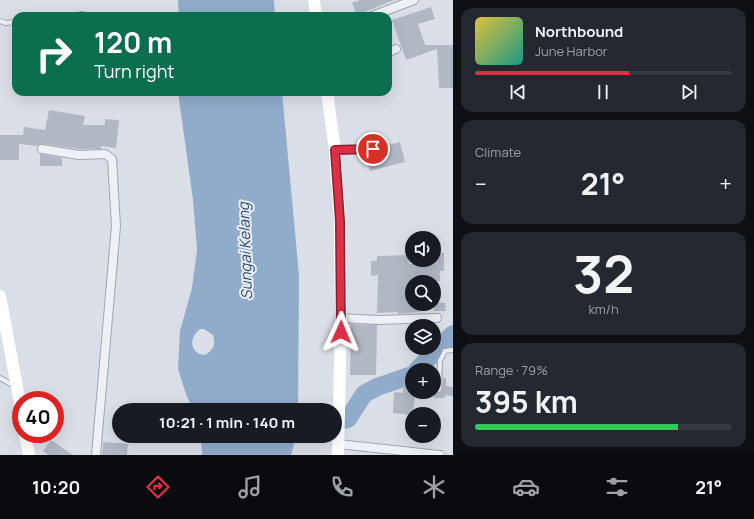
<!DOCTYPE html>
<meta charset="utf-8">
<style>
body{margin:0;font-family:Manrope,sans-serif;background:#242831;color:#f1f3f6;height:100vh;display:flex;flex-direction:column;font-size:15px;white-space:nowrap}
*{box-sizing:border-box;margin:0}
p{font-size:13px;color:#9ea1a6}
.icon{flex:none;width:22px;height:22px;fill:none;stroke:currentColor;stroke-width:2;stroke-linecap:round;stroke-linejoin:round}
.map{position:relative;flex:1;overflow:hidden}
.sheet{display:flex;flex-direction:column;gap:8px;padding:8px;background:#0d0f14;width:301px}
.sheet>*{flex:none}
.top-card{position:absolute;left:12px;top:12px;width:380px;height:84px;border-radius:12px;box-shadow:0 4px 16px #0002;background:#0b6e4f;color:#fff;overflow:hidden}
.buttons{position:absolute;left:405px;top:231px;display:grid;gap:8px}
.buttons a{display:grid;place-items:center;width:36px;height:36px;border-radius:50%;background:#171b24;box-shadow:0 4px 16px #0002;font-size:20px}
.speed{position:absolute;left:12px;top:391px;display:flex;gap:8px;font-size:20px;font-weight:700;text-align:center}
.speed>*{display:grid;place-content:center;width:52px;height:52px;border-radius:50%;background:#171b24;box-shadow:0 4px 16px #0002;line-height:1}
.speed .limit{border:6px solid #d22;background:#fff;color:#111}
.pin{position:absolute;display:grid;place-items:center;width:34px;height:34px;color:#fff;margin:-17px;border:2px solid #fff;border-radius:50%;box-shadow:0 1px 4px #0007}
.me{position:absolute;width:44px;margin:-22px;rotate:1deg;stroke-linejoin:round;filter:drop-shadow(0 0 3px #0008)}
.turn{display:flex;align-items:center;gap:14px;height:84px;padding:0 16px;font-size:18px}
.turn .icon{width:52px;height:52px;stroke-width:2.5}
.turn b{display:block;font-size:28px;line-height:34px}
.big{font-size:30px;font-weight:700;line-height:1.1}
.sheet .card{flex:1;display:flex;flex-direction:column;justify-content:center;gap:6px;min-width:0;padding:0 14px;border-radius:12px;background:#242831}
.sheet .dial{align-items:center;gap:0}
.dial b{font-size:52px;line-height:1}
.song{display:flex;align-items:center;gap:12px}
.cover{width:48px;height:48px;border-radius:6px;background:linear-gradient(135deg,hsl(50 70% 55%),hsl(170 70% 35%))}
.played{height:4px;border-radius:2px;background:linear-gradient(90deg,#db3046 60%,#363941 60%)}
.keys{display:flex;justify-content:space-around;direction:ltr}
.heat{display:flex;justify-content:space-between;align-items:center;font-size:22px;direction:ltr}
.charge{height:6px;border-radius:3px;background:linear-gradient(90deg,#34c759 79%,#363941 0)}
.trip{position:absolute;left:112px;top:403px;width:230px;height:40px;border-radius:20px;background:#171b24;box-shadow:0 4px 16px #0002;font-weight:700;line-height:40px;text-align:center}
.tab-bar{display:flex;height:64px;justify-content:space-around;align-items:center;background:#090b0e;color:#9ea1a6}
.tab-bar .icon{width:28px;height:28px}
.tab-bar .selected{color:#db3046}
.tab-bar b{font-size:18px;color:#f1f3f6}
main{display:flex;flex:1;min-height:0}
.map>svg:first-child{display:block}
.water{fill:#91accb;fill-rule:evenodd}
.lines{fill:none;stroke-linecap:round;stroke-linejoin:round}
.river{stroke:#91accb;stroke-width:18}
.building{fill:#b1b8c4}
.lane-casing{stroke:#9fa6b1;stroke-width:6}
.street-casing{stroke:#9fa6b1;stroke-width:10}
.lane{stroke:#edf0f5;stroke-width:4}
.street{stroke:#edf0f5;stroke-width:8}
.secondary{stroke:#fff;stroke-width:12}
.route-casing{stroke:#8e1f2e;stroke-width:10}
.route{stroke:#db3046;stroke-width:7}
.labels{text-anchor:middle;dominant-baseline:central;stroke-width:4;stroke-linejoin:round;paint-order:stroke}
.water-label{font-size:15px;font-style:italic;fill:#2a4a75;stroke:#eaeef5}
</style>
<main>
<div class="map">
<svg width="453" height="455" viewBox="0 0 453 455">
<rect width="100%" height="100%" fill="#dadfe7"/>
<path class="water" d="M178,0H274L275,16H179Z
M178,92H282L299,275L298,410H193L186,394L178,369L180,331L192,288L197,250L193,200ZM200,329H204L213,335C216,343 214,350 205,355C189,354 189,337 200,329Z
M201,436H296L291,455H202Z"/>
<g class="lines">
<path class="river" d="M417,370L453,334
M335,421L348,419L364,394L377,387L412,375"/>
</g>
<path class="building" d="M360,0H394L357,15L352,3Z
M431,7L435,19L418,24L425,45H453V88H439L437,49L406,60L392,20Z
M49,110L85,116L83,125H105V119L119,120L116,148L101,146V149H79L43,144L37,146L19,144V160H0V135H23L24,127L45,130Z
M400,142L405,162L370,171L367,162L377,159L375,151L376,148Z
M40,154L62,158V166H40Z
M434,253H444V271H440V281H412V304H419V312L398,314V312L377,313L378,275L371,276V261H377V256L408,255L409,264H428V260H434Z
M434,303H445L446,311H434Z
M351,324L377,325L376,375H350Z
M434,378H436V390L437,393H439L442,392L443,378H446V386L453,387V396L445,395V398H434Z
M404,381L412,382V392H415L413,414L412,415L393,413L394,392L403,393Z
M51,440L73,455H48L43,451Z
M103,442L128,444L127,455H102Z"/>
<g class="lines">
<defs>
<path id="lane" d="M68,16L83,14
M0,21L6,23L16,22
M337,149H373
M0,378L14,386
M439,390L440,361L445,351L453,350"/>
<path id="street" d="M372,16L414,0
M388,52L396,49
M42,149L79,155L105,154L112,159L116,226L96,455
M341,318L378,320L437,318
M338,444L440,455"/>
</defs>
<use href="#lane" class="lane-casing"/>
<use href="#street" class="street-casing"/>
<use href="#lane" class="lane"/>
<use href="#street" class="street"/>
<path class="secondary" d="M314,0L316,16
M327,92L335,150L340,221L341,318L338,455
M0,296L21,408
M25,434L29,455"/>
</g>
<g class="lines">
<defs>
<path id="route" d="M341,332L340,221L335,150L373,149"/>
</defs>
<use href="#route" class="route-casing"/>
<use href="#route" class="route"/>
</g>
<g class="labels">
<g class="water-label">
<text transform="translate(245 251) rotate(-92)">Sungai Kelang</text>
</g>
</g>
</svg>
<div class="buttons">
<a><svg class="icon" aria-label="sound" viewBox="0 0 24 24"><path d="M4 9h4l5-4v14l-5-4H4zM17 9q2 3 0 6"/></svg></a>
<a><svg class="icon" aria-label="search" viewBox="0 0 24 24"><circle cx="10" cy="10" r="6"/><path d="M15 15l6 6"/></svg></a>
<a><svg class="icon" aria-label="layers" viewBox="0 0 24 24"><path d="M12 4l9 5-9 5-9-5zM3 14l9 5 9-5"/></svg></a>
<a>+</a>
<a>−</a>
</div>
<div class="speed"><div class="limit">40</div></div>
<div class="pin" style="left:373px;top:149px;background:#d93025"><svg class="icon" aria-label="arrive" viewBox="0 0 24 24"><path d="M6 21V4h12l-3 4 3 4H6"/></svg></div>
<svg class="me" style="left:341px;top:332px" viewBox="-20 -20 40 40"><path d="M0-17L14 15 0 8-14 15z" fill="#db3046" stroke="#fff" stroke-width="4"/></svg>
<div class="trip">10:21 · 1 min · 140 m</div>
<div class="top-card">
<div class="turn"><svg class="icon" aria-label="right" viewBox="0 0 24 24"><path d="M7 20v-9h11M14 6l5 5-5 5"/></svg><div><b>120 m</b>Turn right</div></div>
</div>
</div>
<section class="sheet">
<div class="card">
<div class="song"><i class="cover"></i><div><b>Northbound</b><p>June Harbor</p></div></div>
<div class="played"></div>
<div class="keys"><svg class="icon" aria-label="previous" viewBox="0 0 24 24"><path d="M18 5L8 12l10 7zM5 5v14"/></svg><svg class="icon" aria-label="pause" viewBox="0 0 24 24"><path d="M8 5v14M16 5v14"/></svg><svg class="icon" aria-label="next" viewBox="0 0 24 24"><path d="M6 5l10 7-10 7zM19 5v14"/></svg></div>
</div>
<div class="card"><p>Climate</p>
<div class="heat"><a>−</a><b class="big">21°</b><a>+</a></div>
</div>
<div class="card dial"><b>32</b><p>km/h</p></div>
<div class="card"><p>Range · 79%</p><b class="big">395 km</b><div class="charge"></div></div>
</section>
</main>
<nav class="tab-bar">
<b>10:20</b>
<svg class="icon selected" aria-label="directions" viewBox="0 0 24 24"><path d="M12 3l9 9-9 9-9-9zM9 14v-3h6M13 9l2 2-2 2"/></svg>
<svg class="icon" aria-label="music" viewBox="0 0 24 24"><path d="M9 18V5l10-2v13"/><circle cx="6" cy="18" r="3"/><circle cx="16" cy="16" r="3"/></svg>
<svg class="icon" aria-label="phone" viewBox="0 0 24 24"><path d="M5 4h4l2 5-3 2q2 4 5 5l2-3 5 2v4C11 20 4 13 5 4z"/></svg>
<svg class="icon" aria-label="climate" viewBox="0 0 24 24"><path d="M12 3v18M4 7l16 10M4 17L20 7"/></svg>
<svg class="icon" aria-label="car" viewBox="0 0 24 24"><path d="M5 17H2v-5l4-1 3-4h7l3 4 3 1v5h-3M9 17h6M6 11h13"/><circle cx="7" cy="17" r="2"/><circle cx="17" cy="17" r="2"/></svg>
<svg class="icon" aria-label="filters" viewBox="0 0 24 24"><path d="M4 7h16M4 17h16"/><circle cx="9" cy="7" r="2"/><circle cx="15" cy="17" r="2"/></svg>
<b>21°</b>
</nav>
